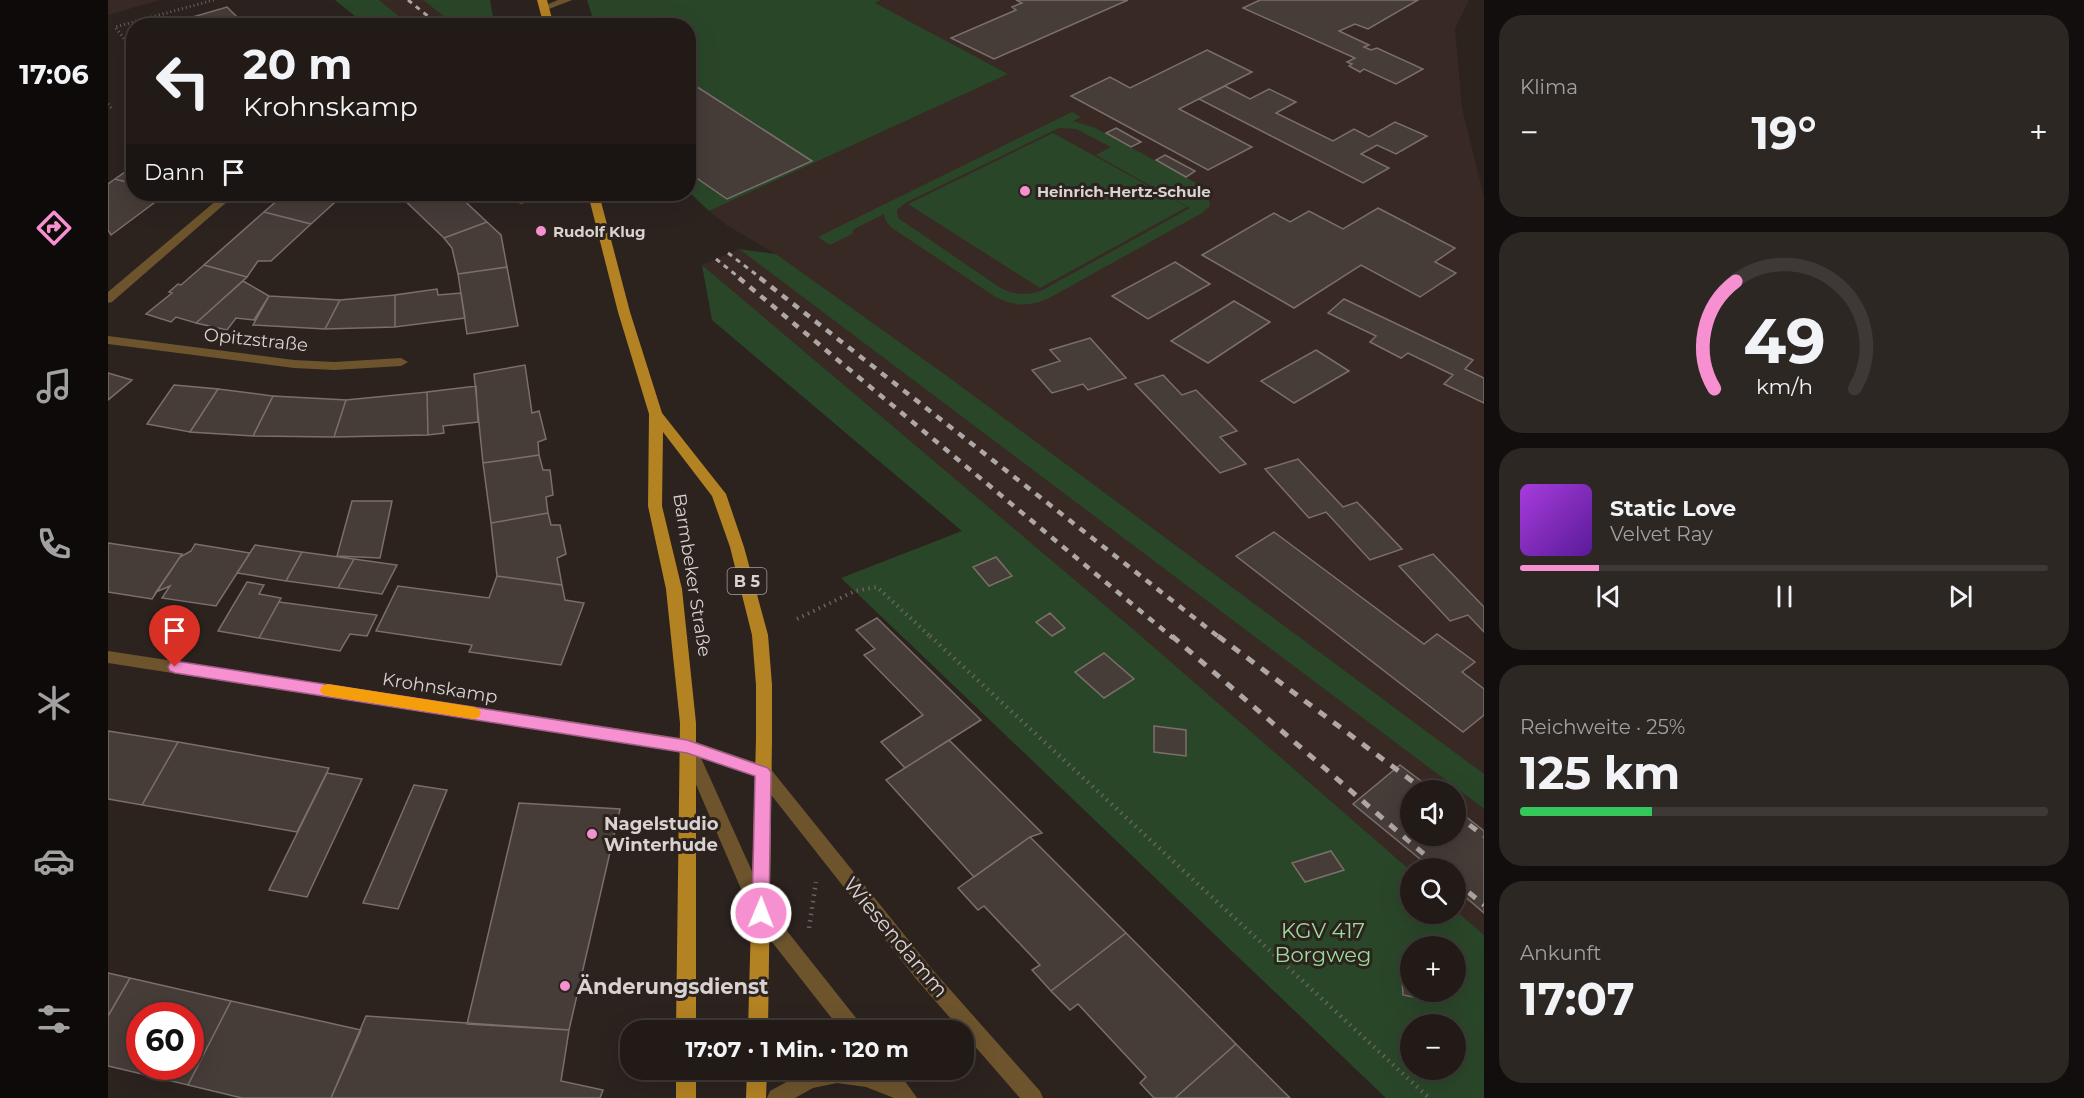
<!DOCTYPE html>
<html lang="de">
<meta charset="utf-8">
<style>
body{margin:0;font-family:Montserrat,sans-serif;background:#2d2724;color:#f1f3f6;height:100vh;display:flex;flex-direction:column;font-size:22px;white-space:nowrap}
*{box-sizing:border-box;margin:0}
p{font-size:20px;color:#a2a1a1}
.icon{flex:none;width:33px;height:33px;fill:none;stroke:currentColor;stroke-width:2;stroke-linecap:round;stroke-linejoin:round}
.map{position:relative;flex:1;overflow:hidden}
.side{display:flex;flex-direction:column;gap:15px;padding:15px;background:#120e0d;width:600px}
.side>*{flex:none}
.hud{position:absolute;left:18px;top:18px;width:570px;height:183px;border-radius:24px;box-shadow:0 6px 24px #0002,0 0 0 2px #3e3836;background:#211a17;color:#f1f3f6;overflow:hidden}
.tools{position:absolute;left:1292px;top:780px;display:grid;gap:12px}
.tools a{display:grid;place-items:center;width:66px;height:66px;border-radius:50%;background:#211a17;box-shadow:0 6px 24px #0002,0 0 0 2px #3e3836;font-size:30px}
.speed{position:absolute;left:18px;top:1002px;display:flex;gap:12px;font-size:30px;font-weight:700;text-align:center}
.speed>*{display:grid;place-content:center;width:78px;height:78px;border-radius:50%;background:#211a17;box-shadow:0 6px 24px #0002,0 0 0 2px #3e3836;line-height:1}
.speed .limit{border:9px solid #d22;background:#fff;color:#111}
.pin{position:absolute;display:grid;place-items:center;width:51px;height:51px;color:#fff;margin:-62px -26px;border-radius:50% 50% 50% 0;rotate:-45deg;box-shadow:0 0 6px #0007}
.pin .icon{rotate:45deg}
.me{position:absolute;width:66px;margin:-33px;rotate:1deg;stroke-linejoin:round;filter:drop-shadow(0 0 4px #0008)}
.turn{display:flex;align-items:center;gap:21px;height:126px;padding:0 18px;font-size:27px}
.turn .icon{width:78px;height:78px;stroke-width:2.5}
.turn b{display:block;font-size:42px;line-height:51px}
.then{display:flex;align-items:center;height:57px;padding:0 18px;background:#0003;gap:12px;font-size:22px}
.big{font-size:45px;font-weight:700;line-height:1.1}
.side .card{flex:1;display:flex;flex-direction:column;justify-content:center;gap:9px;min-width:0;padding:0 21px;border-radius:24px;background:#2d2724}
.side .dial{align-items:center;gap:0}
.dial svg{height:156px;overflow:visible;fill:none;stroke:#3e3836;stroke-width:7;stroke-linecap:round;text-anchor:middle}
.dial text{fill:#f1f3f6;stroke:none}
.song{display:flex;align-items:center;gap:18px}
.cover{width:72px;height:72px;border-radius:9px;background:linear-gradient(135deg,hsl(280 70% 55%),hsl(270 70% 35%))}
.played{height:6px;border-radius:3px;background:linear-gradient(90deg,#f690d0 15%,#3e3836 15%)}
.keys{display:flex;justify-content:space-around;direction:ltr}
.heat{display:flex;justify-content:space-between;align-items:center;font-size:33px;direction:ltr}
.charge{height:9px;border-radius:4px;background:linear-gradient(90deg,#34c759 25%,#3e3836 0)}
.trip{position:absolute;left:512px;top:1020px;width:354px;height:60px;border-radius:24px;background:#211a17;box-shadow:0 6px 24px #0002,0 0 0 2px #3e3836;font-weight:700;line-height:60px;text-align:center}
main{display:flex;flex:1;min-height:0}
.menu{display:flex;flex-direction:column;width:108px;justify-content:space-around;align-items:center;background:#0d0a09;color:#a2a1a1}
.menu .icon{width:42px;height:42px}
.menu .active{color:#f690d0}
.menu b{font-size:27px;color:#f1f3f6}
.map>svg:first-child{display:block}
.built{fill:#392924;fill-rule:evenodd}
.green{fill:#2a4629;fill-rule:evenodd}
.building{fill:#463c38;stroke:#7b6f6b;stroke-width:1.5;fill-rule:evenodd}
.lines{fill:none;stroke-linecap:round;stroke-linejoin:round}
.path-far2{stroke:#68615d;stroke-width:3;stroke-dasharray:1 3;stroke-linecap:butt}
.path-far1{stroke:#68615d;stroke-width:4;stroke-dasharray:1.5 4.5;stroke-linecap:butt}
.path{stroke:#68615d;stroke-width:4.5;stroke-dasharray:1.5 5;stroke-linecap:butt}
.minor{fill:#6d542d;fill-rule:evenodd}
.major{fill:#b38223;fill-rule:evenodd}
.rail-far2{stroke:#aea7a5;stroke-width:3;stroke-dasharray:5 5;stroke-linecap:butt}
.rail-far1{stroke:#aea7a5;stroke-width:4.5;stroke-dasharray:7 7;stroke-linecap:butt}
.rail{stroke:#aea7a5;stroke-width:5;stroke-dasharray:9 9;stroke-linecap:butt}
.route{fill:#f690d0;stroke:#a05e87;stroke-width:1.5}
.slow{fill:#f59e0b}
.poi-dot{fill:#f690d0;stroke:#2c231f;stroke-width:2}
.labels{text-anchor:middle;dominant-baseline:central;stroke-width:6;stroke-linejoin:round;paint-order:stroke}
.far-poi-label{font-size:15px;font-weight:bold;fill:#d8d2d0;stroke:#2c231f;text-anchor:start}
.shield{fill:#2c231f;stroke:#a49e9b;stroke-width:1.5}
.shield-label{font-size:16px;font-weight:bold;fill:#d8d2d0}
.street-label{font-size:18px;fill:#d8d2d0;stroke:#2c231f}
.poi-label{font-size:18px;font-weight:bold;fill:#d8d2d0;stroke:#2c231f;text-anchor:start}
.near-park-label{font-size:21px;fill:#9cdc9a;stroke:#2c231f}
.near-street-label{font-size:21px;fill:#d8d2d0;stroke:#2c231f}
.near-poi-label{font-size:21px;font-weight:bold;fill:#d8d2d0;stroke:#2c231f;text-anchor:start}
</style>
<main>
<nav class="menu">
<b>17:06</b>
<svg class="icon active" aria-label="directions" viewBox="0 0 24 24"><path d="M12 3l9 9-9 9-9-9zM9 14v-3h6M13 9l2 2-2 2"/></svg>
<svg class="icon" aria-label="music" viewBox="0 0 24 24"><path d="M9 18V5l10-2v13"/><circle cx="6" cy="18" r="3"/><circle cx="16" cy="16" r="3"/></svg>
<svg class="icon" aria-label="phone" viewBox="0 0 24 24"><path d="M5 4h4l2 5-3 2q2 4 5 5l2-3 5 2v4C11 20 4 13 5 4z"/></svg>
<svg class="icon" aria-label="climate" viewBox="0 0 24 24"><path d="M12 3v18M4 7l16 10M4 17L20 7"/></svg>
<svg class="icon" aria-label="car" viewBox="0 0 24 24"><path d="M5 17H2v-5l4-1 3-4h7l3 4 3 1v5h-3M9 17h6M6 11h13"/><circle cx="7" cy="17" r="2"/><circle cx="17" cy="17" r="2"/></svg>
<svg class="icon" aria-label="filters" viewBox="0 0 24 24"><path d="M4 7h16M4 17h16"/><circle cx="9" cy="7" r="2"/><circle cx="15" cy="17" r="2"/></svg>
</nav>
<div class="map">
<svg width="1376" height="1098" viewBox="0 0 1376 1098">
<rect width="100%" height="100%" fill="#2c231f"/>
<path class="built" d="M0,0H52L0,15Z
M271,0H315L347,25H302Z
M773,0H1361L1347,29L1354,108L1376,197V774L842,378L668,254L620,226L601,211L900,74L766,3Z
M631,249L1376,809V935L1347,910V868H1302V870L1032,635L594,265ZM1302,790H1347V836H1302Z"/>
<path class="green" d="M227,0H271L302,25H258Z
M315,0H382L385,17L347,25Z
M479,0H773L767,3L900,74L601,211L581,192L580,26L487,25Z
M964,112L973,117L965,121L987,128L1090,184L1100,193L1102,206L1094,213L943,297C924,307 905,307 886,296L784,228L778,221L776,214L746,229L744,234L722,245L710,237ZM951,128L968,129L1003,147L988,155L1082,208L933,291C918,296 905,295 891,287L790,218L789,210L797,203Z
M945,133L1079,207L932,288L800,204Z
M631,249L668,254L842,378L1376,774V809Z
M594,265L1032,635L1302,870V914H1347V910L1376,935V1098H1278L733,578L854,531L604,320ZM1302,946H1347V992H1302ZM1302,1024H1347V1070H1302Z"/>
<path class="building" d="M908,0H1020L886,59L843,38L908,10L904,7L914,3Z
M1152,0H1310L1260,29L1247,24L1231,31L1261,45L1256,47L1263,50L1269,48L1315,69L1288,84L1256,69L1252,72L1241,66L1244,64L1239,62L1247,58L1135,8Z
M119,7L138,26H54Z
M1099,50L1144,72L1071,109L1144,147L1100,170L963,96L1002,77L1022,88Z
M580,81L704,161L619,199L580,172Z
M1117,86L1142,99L1161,89L1188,102L1168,113L1225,141L1246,129L1261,137L1287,122L1319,136L1288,154L1269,145L1253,154L1281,168L1255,183L1091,99Z
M1008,128L1033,142L1023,147L998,133Z
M1057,155L1087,171L1078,177L1048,160Z
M26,166V184L7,179Z
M7,179L26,184V194H58L3,235L0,230V184Z
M177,194H236L203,224L156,212Z
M290,194H349L379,222L336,238Z
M1270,208L1347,248L1327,262L1348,273L1312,297L1253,265L1186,308L1094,255L1166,213L1182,222L1201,211L1235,229Z
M156,212L203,224L163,261H150L139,277L96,265Z
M379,222L393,235L399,267L350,274L344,248L336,238Z
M1067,262L1102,284L1040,319L1004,296Z
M96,265L139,277L88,323L68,317L63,322L38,314L64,293L61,292L70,284L73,285Z
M399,267L410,326L359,334L350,274Z
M135,281L161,296L146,320L128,318L119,330L88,323Z
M329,289L330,295L353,293L357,318L287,327V295Z
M287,295V327L217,329L232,300Z
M161,296L232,300L217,329L145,325Z
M1236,299L1365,360L1357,369L1376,378V403L1336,384L1345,375L1300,353L1293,358L1262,342L1268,336L1220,313Z
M1126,301L1162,322L1100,363L1063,341Z
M982,338L1018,378L980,390L975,384L944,393L924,370L952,361L942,350Z
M1208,350L1241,371L1186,403L1153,381Z
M417,365L424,413L431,411L438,439L430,442L431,455L375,463L366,374Z
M0,373L24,380L0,400Z
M1055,375L1074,395L1088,390L1129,431L1112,437L1138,464L1112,473L1027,384Z
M66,385L110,389L82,432L39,424Z
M368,386L370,422L335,426L336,433L320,435L319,392Z
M110,389L165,396L145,436L82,432Z
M319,392L320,435L226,437L238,400Z
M165,396L238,400L226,437L145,436Z
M431,455L435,470H442L445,495L438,497L440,513L383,523L375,463Z
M1190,459L1235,507L1249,502L1294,549L1262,560L1218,512L1201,518L1157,469Z
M244,501H284L272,558L229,556Z
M440,513L443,525H452L458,554L449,558L454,585L389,576L383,523Z
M1166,532L1316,644L1329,634L1367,662L1354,672L1376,689V715L1355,732L1128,556Z
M0,543L74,554L44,599L0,592Z
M87,544L142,553L108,606L54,598L62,586L48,592L72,557L83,551Z
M147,545L194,552L178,581L129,573Z
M194,552L246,559L230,588L178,581Z
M1325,554L1376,607V632L1360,615L1342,621L1291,566Z
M888,557L904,576L881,586L865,567Z
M246,559L289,565L274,594L230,588Z
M389,576L454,585L457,600L476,603L453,665L361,652L364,645L268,631L290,586L381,598Z
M139,582L156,585L151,594L173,598L151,638L110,631Z
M171,602L269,615L259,636L242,634L232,651L151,638Z
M942,613L957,628L944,636L928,622Z
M769,618L873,720L797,768L773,742L815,715L756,655L767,649L748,630Z
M996,653L1026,679L996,698L967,672Z
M1046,726L1078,730V756L1046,752Z
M0,731L70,742L34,805L0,799Z
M841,740L934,833L922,837L866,877L778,780Z
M70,742L145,755L221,768L189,832L34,805Z
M1292,765L1325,790H1302V836H1347V808L1376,831V913L1347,888V868H1323L1245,804Z
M219,773L254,779L199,897L161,890Z
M306,785L339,790L290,909L255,903Z
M411,803L512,809L461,1030L359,1024Z
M922,837L1018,933L943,991L924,970L932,965L876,906L870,910L850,888Z
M1223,851L1236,870L1197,882L1184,863Z
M1018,933L1128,1044L1067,1098H1046L1032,1083L1038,1077L970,1004L962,1010L943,991Z
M1293,962L1302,964V992H1329V1002L1295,995Z
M0,973L22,978L0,1016Z
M22,978L123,1001L80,1085L0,1066V1016ZM32,1016H82V1066H32Z
M123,1001L253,1030L223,1098H134L80,1085Z
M258,1016L461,1030L453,1081L495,1090L492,1098H223Z
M1128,1044L1182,1098H1067Z"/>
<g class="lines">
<path class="path-far2" d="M26,51L7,27L106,0
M0,104L4,109"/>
<path class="path-far1" d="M689,619L747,591L769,587L824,638"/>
<path class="path" d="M822,636L1321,1098
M701,928L708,882
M700,1020V1030"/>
<path class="minor" d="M450,0H464L436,11L431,8Z
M440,19L443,20V24L417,26Z
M116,194H128L4,302L0,303V292Z
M401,194H412L420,201L414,204L410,203Z
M0,336L186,360L226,362L293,358L300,362L293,366L226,370L186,368L0,344Z
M0,651L579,739L661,767L823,968L932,1091L935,1098H912L809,980L649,777L593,758L660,907L752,1023L755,1030H733L646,919L574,752L0,663Z
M700,1070H789L809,1098H786L758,1087L729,1083L705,1088L687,1098H659L662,1091Z"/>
<path class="major" d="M429,0H439L446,26H436Z
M480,194H491L522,312L554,413L618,494L636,547L660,635L664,685V740L660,1030H640L648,740V685L644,635L622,547L604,496L555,432L554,506L574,589L588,723V1030H568L572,723L558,589L540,506L541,414L510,312Z
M568,1070H588V1098H568Z
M639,1070H659L658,1098H638Z"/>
<path class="rail-far2" d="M300,0L332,26
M620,253L654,279
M608,259L633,279"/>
<path class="rail-far1" d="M631,278L1065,638
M652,278L1112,638"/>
<path class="rail" d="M1064,636L1332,868
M1110,636L1316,790
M1347,814L1376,836
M1347,881L1376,905"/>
</g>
<path class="route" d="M67,661L579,740L660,768L663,772L661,913L659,918L653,921L647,918L644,913L647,776L579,753L67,673L62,671L60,667L62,663Z"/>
<path class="slow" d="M220,684L366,707L371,709L373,713L371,717L366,719L220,696L214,694L212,690L214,686Z"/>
<g class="poi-dot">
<circle cx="917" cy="191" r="6"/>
<circle cx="433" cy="231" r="6"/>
<circle cx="484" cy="834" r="6"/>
<circle cx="457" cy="986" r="6"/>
</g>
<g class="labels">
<g class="far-poi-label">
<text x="929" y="191">Heinrich-Hertz-Schule</text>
<text x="445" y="231">Rudolf Klug</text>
</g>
<rect class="shield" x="619.5" y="568" width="39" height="26" rx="4.5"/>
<g class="shield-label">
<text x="639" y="581">B 5</text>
</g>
<g class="street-label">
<text transform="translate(148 340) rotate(6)">Opitzstraße</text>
<text transform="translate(584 575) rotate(81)">Barmbeker Straße</text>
<text transform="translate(332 688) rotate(9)">Krohnskamp</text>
</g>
<g class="poi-label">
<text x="496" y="824">Nagelstudio<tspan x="496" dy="21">Winterhude</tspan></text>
</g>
<g class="near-park-label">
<text x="1215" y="930">KGV 417<tspan x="1215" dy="24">Borgweg</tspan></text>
</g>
<g class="near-street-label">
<text transform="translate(788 937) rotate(50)">Wiesendamm</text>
</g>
<g class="near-poi-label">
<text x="469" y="986">Änderungsdienst</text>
</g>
</g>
</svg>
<div class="tools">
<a><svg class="icon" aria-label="sound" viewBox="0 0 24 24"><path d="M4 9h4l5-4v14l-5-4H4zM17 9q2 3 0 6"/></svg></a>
<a><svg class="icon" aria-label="search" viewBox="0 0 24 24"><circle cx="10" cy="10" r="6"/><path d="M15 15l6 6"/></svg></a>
<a>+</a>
<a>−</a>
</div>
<div class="speed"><div class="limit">60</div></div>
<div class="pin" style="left:67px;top:667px;background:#d93025"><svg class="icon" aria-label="arrive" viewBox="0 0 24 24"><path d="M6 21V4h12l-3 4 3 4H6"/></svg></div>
<svg class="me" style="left:653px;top:913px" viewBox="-20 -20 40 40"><circle r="17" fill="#f690d0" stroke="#fff" stroke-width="3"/><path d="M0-11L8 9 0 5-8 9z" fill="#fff"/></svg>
<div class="trip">17:07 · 1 Min. · 120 m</div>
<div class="hud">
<div class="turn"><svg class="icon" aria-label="left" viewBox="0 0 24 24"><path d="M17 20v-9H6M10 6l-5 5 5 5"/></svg><div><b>20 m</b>Krohnskamp</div></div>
<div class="then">Dann<svg class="icon" aria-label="arrive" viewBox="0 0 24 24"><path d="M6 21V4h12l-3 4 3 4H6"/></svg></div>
</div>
</div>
<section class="side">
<div class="card"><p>Klima</p>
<div class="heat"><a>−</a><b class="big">19°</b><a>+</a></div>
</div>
<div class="card dial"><svg viewBox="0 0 100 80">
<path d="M14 69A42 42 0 1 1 86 69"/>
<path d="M14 69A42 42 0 0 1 25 14" stroke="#f690d0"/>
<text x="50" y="56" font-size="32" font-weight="700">49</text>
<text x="50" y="72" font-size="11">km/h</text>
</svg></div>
<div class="card">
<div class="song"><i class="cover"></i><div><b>Static Love</b><p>Velvet Ray</p></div></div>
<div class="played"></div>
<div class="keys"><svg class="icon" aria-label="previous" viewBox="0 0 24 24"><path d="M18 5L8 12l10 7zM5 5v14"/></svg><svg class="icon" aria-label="pause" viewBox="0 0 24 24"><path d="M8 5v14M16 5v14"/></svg><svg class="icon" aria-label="next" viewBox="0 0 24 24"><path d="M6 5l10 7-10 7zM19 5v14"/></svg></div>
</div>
<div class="card"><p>Reichweite · 25%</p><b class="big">125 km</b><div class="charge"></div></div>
<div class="card"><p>Ankunft</p><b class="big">17:07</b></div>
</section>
</main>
